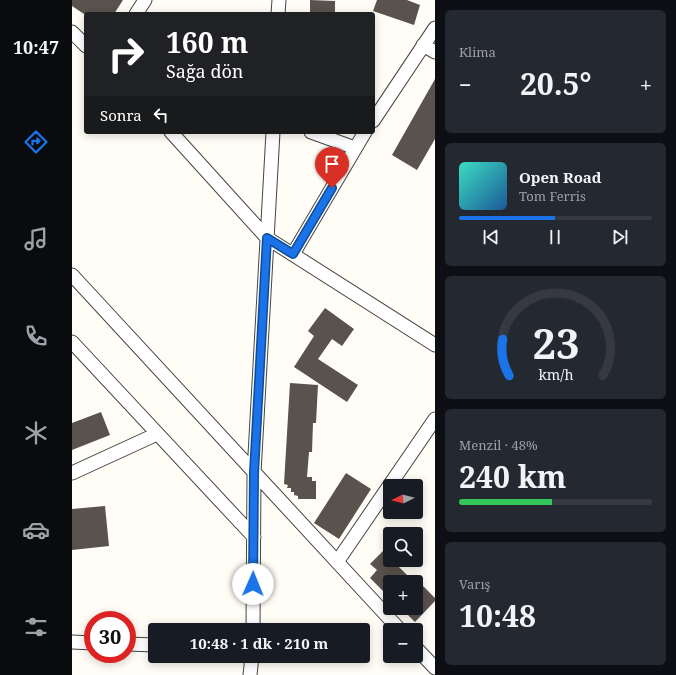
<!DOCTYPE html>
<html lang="tr">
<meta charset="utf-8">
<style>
body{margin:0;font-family:"Noto Serif",serif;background:#242831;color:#f1f3f6;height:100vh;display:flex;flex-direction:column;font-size:15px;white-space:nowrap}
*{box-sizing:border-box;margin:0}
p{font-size:13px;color:#9ea1a6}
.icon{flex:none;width:22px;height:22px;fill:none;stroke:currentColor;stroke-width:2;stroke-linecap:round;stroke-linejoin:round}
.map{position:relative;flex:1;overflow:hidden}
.drawer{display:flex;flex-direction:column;gap:10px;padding:10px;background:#0d0f14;width:241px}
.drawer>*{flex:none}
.top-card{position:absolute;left:12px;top:12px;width:291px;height:122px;border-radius:4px;box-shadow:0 2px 10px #0003;background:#202124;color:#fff;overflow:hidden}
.needle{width:26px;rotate:264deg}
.buttons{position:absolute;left:311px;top:479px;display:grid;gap:8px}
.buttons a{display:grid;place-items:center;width:40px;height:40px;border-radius:4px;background:#171b24;box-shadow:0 2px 10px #0003;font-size:20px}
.speed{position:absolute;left:12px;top:611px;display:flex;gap:8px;font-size:20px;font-weight:700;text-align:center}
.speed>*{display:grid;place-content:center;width:52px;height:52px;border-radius:50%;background:#171b24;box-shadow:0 2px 10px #0003;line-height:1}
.speed .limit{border:6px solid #d22;background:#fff;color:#111}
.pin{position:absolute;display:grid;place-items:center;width:34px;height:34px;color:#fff;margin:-41px -17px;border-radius:50% 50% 50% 0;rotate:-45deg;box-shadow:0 0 4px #0007}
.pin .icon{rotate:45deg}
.me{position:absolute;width:44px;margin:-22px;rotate:1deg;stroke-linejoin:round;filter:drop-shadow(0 0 3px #0008)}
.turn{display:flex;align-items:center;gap:14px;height:84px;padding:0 16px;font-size:18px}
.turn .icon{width:52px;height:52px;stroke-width:2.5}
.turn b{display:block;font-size:28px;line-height:34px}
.then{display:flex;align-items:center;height:38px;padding:0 16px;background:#0003;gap:8px;font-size:15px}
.big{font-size:30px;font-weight:700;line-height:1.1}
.drawer .widget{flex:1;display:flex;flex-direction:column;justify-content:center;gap:6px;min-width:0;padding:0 14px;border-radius:6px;background:#242831}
.drawer .dial{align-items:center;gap:0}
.dial svg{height:104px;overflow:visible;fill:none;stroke:#363941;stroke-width:7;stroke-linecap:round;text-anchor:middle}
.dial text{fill:#f1f3f6;stroke:none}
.song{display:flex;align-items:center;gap:12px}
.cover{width:48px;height:48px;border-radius:6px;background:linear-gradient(135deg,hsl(170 70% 55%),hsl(210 70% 35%))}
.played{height:4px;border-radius:2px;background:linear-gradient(90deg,#1a73e8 50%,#363941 50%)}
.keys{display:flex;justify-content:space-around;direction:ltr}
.heat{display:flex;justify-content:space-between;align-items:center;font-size:22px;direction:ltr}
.charge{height:6px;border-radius:3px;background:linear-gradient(90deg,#34c759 48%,#363941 0)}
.trip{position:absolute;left:76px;top:623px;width:222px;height:40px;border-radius:4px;background:#171b24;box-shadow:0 2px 10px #0003;font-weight:700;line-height:40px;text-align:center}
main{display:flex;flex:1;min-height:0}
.menu{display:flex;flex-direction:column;width:72px;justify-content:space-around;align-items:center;background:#090b0e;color:#9ea1a6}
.menu .icon{width:28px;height:28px}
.menu .active{color:#1a73e8}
.menu b{font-size:18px;color:#f1f3f6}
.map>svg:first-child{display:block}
.building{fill:#5a524d}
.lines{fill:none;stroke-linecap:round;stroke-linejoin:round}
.minor-casing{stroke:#444;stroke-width:15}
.minor{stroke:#fff;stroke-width:13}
.route-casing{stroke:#114b97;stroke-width:10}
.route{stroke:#1a73e8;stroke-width:7}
</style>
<main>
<nav class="menu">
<b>10:47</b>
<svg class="icon active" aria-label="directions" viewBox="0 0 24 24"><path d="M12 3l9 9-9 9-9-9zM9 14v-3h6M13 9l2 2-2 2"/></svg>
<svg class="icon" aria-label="music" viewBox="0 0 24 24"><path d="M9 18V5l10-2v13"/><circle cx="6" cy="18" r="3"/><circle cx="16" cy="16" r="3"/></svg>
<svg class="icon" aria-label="phone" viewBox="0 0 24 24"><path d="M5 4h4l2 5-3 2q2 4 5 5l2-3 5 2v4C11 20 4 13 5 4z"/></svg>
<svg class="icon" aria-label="climate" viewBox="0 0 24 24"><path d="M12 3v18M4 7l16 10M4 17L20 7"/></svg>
<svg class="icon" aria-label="car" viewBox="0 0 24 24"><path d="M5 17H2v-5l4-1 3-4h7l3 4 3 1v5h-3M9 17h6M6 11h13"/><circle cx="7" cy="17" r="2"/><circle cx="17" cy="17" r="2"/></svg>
<svg class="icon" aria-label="filters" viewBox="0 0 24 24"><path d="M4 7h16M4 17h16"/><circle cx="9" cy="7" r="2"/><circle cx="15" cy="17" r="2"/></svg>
</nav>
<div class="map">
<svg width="363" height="675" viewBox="0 0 363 675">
<rect width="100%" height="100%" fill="#fffdf5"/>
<path class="building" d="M0,0H51L42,14H12L0,6Z
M238,0L263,1V14H238Z
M305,0H335L348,5L342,25L301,11Z
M363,79V139L345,170L320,155Z
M253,308L282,329L270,346L260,339L246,359L286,385L275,402L222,367L242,336L236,331Z
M218,383L246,385L244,423H241L240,452H237L235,477H240V481H244V499H226V496L222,495V492H219V488H215L216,485L212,484Z
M29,412L38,435L0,450V423Z
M274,473L299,489L267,539L242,523Z
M33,506L37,546L0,550V509Z
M318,544V560H330L325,565L342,582H318V598L298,578L305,570L298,564Z
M344,579L363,598V601L343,622L329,608H344Z"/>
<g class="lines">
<defs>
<path id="minor" d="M64,14L73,0
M206,14L207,0
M0,32L14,46
M351,45L363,52
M301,121L363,28
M99,132L195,238L363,345
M239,132L283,148
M221,254L293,132
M0,275L328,630
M0,342L182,537
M0,473L85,434
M265,562L363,419
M181,630L182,473L201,132
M0,642L21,643
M55,644L83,645
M344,648L363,668
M178,675L180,656"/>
</defs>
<use href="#minor" class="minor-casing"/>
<use href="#minor" class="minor"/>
</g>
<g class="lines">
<defs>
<path id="route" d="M181,584L182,473L195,238L221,254L260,188"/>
</defs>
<use href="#route" class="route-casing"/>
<use href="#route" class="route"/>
</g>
</svg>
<div class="buttons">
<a><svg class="needle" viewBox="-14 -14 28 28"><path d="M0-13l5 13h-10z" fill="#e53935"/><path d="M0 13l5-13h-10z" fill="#9ea1a6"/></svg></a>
<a><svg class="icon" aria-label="search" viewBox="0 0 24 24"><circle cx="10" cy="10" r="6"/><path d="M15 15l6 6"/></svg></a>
<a>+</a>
<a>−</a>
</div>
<div class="speed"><div class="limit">30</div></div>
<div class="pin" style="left:260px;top:188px;background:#d93025"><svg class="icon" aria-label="arrive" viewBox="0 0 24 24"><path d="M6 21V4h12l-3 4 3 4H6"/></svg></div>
<svg class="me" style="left:181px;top:584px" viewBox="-20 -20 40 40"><circle r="19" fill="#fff"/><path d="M0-13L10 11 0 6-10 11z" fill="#1a73e8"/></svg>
<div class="trip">10:48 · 1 dk · 210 m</div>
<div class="top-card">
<div class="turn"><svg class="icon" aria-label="right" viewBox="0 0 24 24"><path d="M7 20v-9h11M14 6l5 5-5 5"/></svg><div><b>160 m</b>Sağa dön</div></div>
<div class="then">Sonra<svg class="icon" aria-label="left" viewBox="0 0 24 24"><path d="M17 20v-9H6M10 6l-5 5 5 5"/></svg></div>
</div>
</div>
<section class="drawer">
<div class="widget"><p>Klima</p>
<div class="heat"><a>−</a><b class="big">20.5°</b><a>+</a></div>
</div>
<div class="widget">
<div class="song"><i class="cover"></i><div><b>Open Road</b><p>Tom Ferris</p></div></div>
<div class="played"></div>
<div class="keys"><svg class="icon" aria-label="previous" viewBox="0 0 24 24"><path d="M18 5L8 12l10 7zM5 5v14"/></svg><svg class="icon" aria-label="pause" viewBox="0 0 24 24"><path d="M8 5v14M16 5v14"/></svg><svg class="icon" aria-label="next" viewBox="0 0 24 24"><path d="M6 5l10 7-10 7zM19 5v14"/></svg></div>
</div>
<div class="widget dial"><svg viewBox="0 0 100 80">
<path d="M14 69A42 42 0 1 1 86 69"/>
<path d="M14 69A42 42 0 0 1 9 41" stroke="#1a73e8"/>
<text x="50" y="56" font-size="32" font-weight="700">23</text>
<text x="50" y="72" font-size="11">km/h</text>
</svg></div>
<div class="widget"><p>Menzil · 48%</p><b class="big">240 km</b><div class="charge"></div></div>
<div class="widget"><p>Varış</p><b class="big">10:48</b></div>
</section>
</main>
